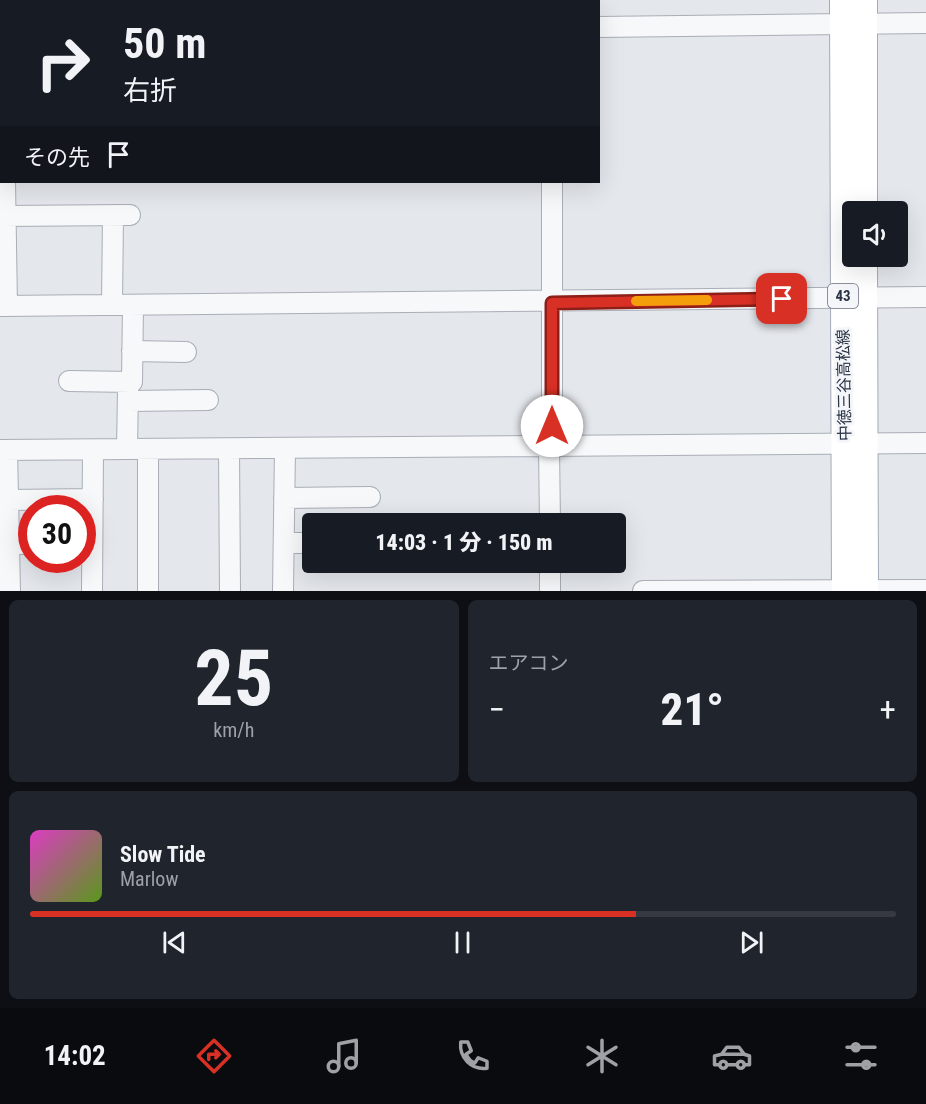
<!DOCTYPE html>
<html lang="ja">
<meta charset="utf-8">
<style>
body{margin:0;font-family:"Roboto Condensed","Noto Sans JP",sans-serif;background:#20242c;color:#f1f3f6;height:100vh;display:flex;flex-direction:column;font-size:22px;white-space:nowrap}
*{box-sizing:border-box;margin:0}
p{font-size:20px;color:#9ea1a6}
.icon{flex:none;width:33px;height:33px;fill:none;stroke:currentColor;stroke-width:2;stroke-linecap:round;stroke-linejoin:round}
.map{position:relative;height:591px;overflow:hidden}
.panel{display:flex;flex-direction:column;gap:9px;padding:9px;background:#0d0f14;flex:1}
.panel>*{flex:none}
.banner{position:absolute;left:0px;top:0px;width:600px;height:183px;box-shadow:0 6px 24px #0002;background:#171b24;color:#f1f3f6;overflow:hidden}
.buttons{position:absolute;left:842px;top:201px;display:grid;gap:12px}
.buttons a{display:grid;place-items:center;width:66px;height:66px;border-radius:6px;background:#171b24;box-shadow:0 6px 24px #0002;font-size:30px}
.speed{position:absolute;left:18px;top:495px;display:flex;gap:12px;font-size:30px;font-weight:700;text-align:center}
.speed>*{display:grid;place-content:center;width:78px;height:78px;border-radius:50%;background:#171b24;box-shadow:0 6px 24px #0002;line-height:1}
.speed .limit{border:9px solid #d22;background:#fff;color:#111}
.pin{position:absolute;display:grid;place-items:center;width:51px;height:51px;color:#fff;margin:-26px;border-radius:12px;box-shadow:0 3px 9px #0006}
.me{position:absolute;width:66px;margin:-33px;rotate:0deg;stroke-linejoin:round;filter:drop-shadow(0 0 4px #0008)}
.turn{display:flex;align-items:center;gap:21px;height:126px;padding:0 24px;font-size:27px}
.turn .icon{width:78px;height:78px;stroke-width:2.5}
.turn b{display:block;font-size:42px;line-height:51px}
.then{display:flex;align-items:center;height:57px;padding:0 24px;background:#0003;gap:12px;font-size:22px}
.big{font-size:45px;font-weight:800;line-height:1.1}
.panel .widget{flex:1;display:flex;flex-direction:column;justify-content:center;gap:9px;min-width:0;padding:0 21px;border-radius:9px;background:#20242c}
.panel .dial{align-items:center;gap:0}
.dial b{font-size:78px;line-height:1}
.song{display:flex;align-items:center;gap:18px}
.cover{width:72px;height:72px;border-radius:9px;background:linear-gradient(135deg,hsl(310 70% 55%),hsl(90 70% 35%))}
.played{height:6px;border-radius:3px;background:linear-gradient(90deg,#d93025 70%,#363941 70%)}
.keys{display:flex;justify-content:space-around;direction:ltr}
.heat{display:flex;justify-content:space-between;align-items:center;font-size:33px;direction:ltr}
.panel .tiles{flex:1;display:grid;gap:9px;grid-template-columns:1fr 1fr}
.widget:last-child{grid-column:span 2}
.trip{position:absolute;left:302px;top:513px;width:324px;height:60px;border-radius:6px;background:#171b24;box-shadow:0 6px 24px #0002;font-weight:800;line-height:60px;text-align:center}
.tab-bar{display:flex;height:96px;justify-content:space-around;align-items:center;background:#090b0e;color:#9ea1a6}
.tab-bar .icon{width:42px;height:42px}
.tab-bar .on{color:#d93025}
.tab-bar b{font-size:27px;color:#f1f3f6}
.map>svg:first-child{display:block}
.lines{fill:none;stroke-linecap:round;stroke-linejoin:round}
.minor-casing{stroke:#a9aeb7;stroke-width:22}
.major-casing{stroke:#a3abb8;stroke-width:28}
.minor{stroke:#f7f8fa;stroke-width:20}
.major{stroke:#fff;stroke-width:26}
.route-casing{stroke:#8d1f18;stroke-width:15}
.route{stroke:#d93025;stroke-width:10}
.slow{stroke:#f59e0b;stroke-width:10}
.labels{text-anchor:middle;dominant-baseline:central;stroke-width:6;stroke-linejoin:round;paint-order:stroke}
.shield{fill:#f4f6f9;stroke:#676e7b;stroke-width:1.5}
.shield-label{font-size:15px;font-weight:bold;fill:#2b3445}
.street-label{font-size:16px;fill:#2b3445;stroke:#f4f6f9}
</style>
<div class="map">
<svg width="926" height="591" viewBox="0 0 926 591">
<rect width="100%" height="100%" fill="#e4e7ec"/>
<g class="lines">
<defs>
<path id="minor" d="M552,2V0
M598,27L926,23
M0,29H2
M0,70H2
M0,121H2
M5,182L7,306
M0,216L130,215
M112,305L113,215
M0,306L926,297
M132,351L186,352
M69,381L132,382L133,305
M128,401L208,400
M549,447L550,524
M552,447V182
M127,449L128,389
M148,449V591
M229,449L230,591
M0,450L926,443
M7,450L10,591
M284,498L370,497
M8,500L93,499
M284,543H312
M9,544H32
M550,562V591
M92,591L93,450
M283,591L285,448
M643,591L926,590"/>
<path id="major" d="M843,0L845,591
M864,212V0
M864,256L865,591"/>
</defs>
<use href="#minor" class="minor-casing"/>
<use href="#major" class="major-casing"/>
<use href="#minor" class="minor"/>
<use href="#major" class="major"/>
</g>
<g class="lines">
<defs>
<path id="route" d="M552,426V303L782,299"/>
</defs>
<use href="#route" class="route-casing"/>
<use href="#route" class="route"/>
<path class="slow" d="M636,301L707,300"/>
</g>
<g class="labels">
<rect class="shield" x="828" y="284" width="30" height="24" rx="4.5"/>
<g class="shield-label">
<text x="843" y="296">43</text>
</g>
<g class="street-label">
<text transform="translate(844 385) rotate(-91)">中徳三谷高松線</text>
</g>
</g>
</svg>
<div class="buttons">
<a><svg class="icon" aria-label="sound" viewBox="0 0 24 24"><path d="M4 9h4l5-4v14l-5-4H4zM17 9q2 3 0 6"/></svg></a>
</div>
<div class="speed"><div class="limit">30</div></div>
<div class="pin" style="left:782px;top:299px;background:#d93025"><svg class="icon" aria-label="arrive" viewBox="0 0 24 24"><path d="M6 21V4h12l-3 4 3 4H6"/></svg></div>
<svg class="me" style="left:552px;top:426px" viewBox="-20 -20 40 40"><circle r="19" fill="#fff"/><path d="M0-13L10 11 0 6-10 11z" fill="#d93025"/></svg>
<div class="trip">14:03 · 1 分 · 150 m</div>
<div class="banner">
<div class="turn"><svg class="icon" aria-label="right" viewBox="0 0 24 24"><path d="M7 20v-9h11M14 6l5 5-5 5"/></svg><div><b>50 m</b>右折</div></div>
<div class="then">その先<svg class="icon" aria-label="arrive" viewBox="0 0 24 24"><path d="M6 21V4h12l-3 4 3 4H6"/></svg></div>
</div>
</div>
<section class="panel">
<div class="tiles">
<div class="widget dial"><b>25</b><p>km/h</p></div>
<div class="widget"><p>エアコン</p>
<div class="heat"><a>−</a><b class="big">21°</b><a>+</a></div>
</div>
<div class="widget">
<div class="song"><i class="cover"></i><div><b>Slow Tide</b><p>Marlow</p></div></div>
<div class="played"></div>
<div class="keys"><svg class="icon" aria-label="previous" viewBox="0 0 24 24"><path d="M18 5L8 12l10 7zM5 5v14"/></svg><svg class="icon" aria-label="pause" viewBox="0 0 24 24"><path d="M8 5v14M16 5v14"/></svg><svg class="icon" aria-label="next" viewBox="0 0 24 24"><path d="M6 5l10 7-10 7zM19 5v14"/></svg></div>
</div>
</div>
</section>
<nav class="tab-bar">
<b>14:02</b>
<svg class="icon on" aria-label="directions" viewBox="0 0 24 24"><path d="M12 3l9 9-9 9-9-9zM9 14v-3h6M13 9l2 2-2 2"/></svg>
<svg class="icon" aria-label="music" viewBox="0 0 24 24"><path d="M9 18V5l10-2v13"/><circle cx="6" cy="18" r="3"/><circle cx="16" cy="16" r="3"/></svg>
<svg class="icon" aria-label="phone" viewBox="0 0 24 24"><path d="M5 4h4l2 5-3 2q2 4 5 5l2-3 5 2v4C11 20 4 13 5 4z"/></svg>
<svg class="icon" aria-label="climate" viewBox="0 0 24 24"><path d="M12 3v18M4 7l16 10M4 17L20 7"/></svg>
<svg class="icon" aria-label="car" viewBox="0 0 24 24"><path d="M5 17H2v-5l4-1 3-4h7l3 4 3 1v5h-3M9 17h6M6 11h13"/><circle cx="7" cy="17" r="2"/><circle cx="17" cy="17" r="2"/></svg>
<svg class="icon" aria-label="filters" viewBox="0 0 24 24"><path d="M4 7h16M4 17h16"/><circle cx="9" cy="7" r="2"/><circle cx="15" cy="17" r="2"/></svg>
</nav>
